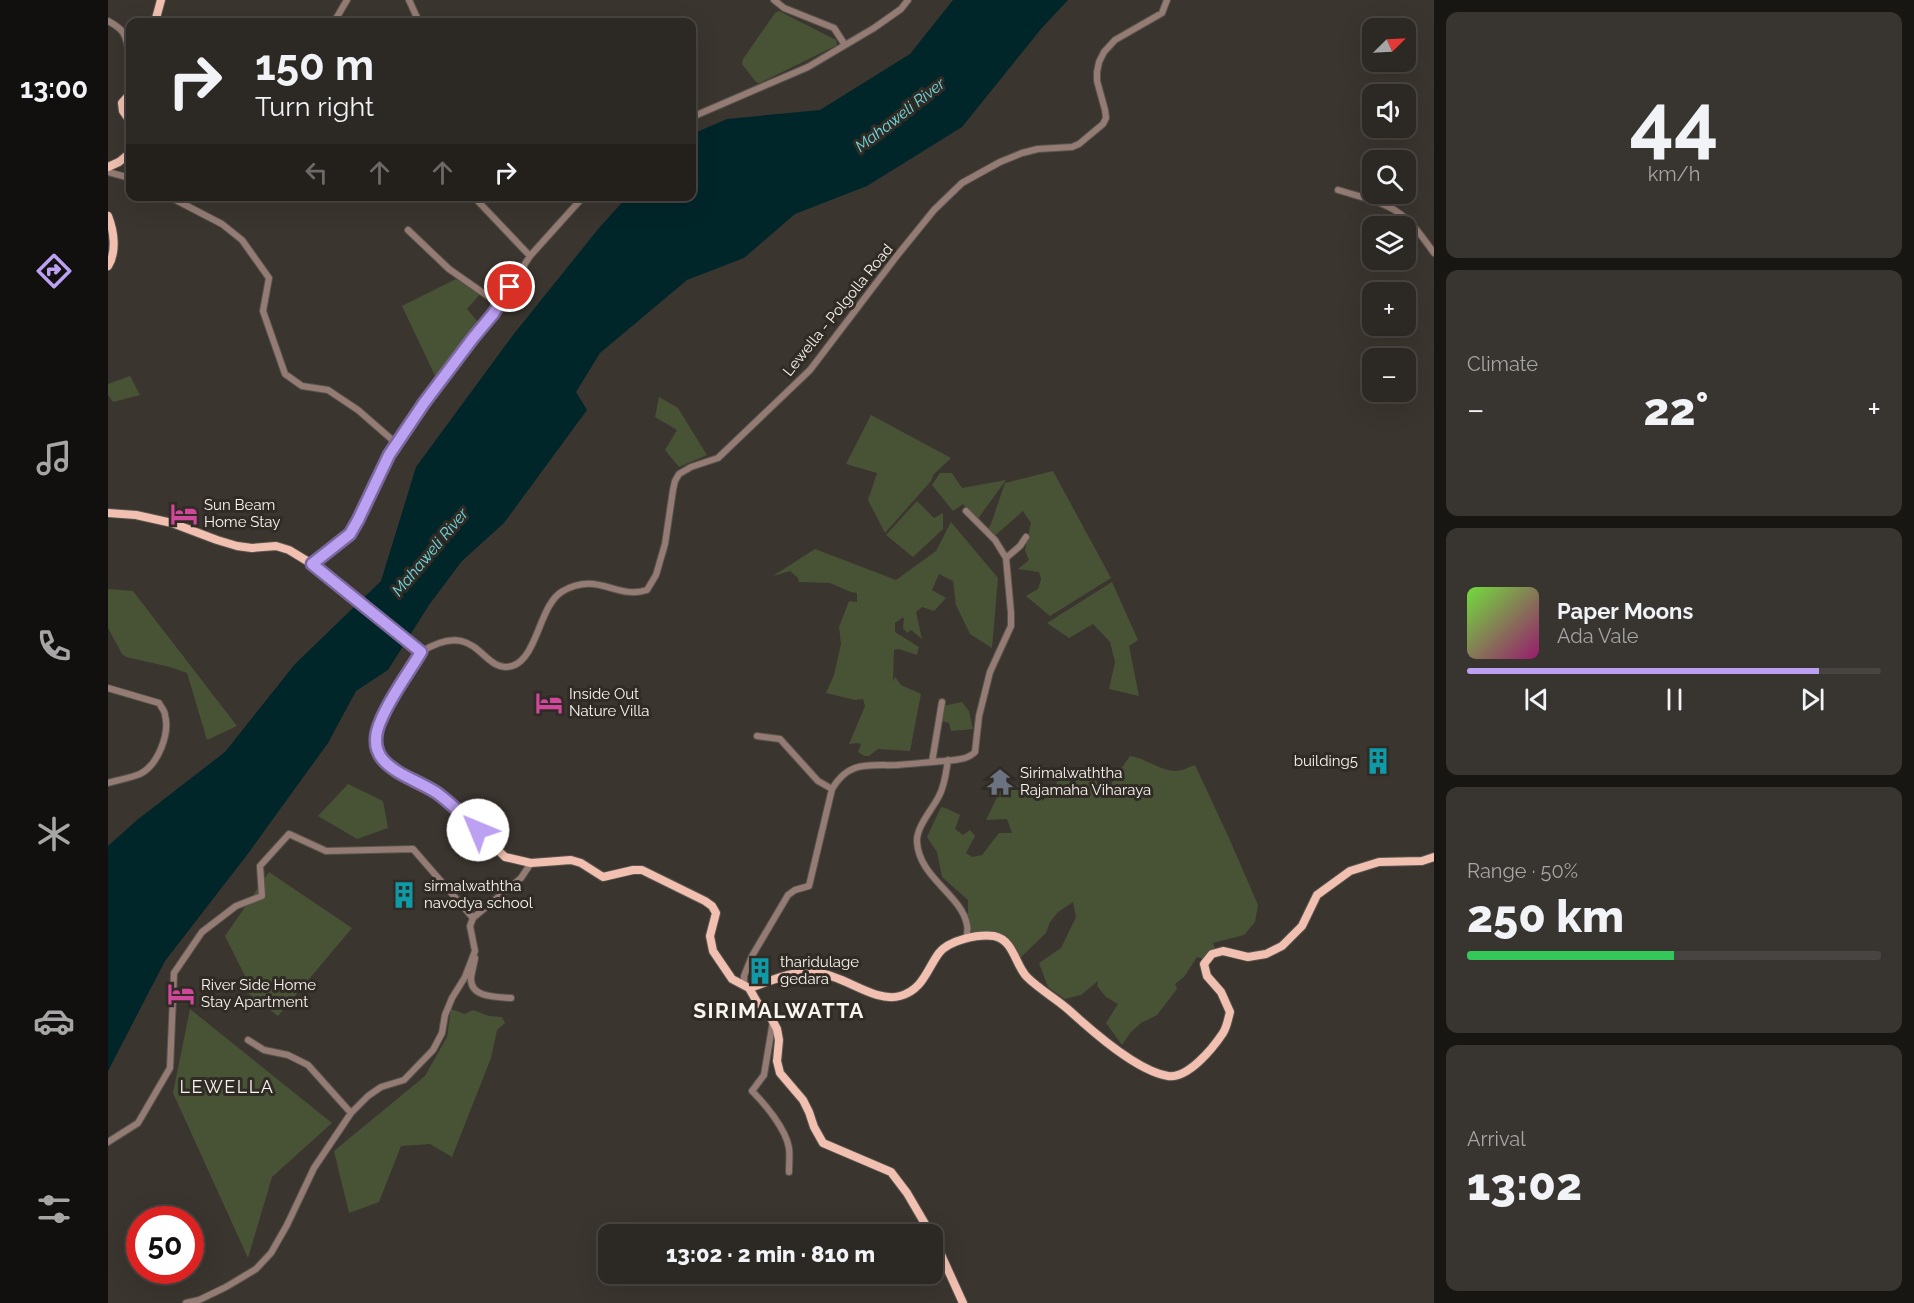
<!DOCTYPE html>
<meta charset="utf-8">
<style>
body{margin:0;font-family:Raleway,sans-serif;background:#383430;color:#f1f3f6;height:100vh;display:flex;flex-direction:column;font-size:22px;white-space:nowrap}
*{box-sizing:border-box;margin:0}
p{font-size:20px;color:#a6a6a6}
.icon{flex:none;width:33px;height:33px;fill:none;stroke:currentColor;stroke-width:2;stroke-linecap:round;stroke-linejoin:round}
.map{position:relative;flex:1;overflow:hidden}
.details{display:flex;flex-direction:column;gap:12px;padding:12px;background:#181613;width:480px}
.details>*{flex:none}
.top-card{position:absolute;left:18px;top:18px;width:570px;height:183px;border-radius:12px;box-shadow:0 6px 24px #0002,0 0 0 2px #484441;background:#2c2823;color:#f1f3f6;overflow:hidden}
.needle{width:39px;rotate:66deg}
.fabs{position:absolute;left:1254px;top:18px;display:grid;gap:12px}
.fabs a{display:grid;place-items:center;width:54px;height:54px;border-radius:12px;background:#2c2823;box-shadow:0 6px 24px #0002,0 0 0 2px #484441;font-size:30px}
.speed{position:absolute;left:18px;top:1206px;display:flex;gap:12px;font-size:30px;font-weight:700;text-align:center}
.speed>*{display:grid;place-content:center;width:78px;height:78px;border-radius:50%;background:#2c2823;box-shadow:0 6px 24px #0002,0 0 0 2px #484441;line-height:1}
.speed .limit{border:9px solid #d22;background:#fff;color:#111}
.pin{position:absolute;display:grid;place-items:center;width:51px;height:51px;color:#fff;margin:-26px;border:3px solid #fff;border-radius:50%;box-shadow:0 2px 6px #0007}
.me{position:absolute;width:66px;margin:-33px;rotate:315deg;stroke-linejoin:round;filter:drop-shadow(0 0 4px #0008)}
.turn{display:flex;align-items:center;gap:21px;height:126px;padding:0 30px;font-size:27px}
.turn .icon{width:78px;height:78px;stroke-width:2.5}
.turn b{display:block;font-size:42px;line-height:51px}
.lanes{display:flex;align-items:center;height:57px;padding:0 30px;background:#0003;justify-content:center;gap:30px;direction:ltr}
.lanes .off{opacity:.35}
.big{font-size:45px;font-weight:800;line-height:1.1}
.details .card{flex:1;display:flex;flex-direction:column;justify-content:center;gap:9px;min-width:0;padding:0 21px;border-radius:12px;background:#383430}
.details .dial{align-items:center;gap:0}
.dial b{font-size:78px;line-height:1}
.song{display:flex;align-items:center;gap:18px}
.cover{width:72px;height:72px;border-radius:9px;background:linear-gradient(135deg,hsl(100 70% 55%),hsl(320 70% 35%))}
.played{height:6px;border-radius:3px;background:linear-gradient(90deg,#bca0f2 85%,#484441 85%)}
.keys{display:flex;justify-content:space-around;direction:ltr}
.heat{display:flex;justify-content:space-between;align-items:center;font-size:33px;direction:ltr}
.charge{height:9px;border-radius:4px;background:linear-gradient(90deg,#34c759 50%,#484441 0)}
.trip{position:absolute;left:490px;top:1224px;width:345px;height:60px;border-radius:12px;background:#2c2823;box-shadow:0 6px 24px #0002,0 0 0 2px #484441;font-weight:800;line-height:60px;text-align:center}
main{display:flex;flex:1;min-height:0}
.tabs{display:flex;flex-direction:column;width:108px;justify-content:space-around;align-items:center;background:#12100e;color:#a6a6a6}
.tabs .icon{width:42px;height:42px}
.tabs .active{color:#bca0f2}
.tabs b{font-size:27px;color:#f1f3f6}
.map>svg:first-child{display:block}
.green{fill:#485336}
.water{fill:#00262a}
.lines{fill:none;stroke-linecap:round;stroke-linejoin:round}
.minor-casing{stroke:#59544e;stroke-width:8}
.major-casing{stroke:#59544e;stroke-width:10}
.minor{stroke:#947c74;stroke-width:6}
.major{stroke:#f1c0b0;stroke-width:8}
.route-casing{stroke:#7a689d;stroke-width:15}
.route{stroke:#bca0f2;stroke-width:10}
.labels{text-anchor:middle;dominant-baseline:central;stroke-width:6;stroke-linejoin:round;paint-order:stroke}
.street-label{font-size:15px;fill:#f8f4ef;stroke:#312b25}
.poi-label{font-size:15px;fill:#f8f4ef;stroke:#312b25;text-anchor:start}
.water-label{font-size:16px;font-style:italic;fill:#6cdbe4;stroke:#312b25}
.quarter-label{font-size:18px;letter-spacing:1.5px;fill:#f8f4ef;stroke:#312b25}
.district-label{font-size:21px;font-weight:bold;letter-spacing:1.5px;fill:#f8f4ef;stroke:#312b25}
</style>
<main>
<nav class="tabs">
<b>13:00</b>
<svg class="icon active" aria-label="directions" viewBox="0 0 24 24"><path d="M12 3l9 9-9 9-9-9zM9 14v-3h6M13 9l2 2-2 2"/></svg>
<svg class="icon" aria-label="music" viewBox="0 0 24 24"><path d="M9 18V5l10-2v13"/><circle cx="6" cy="18" r="3"/><circle cx="16" cy="16" r="3"/></svg>
<svg class="icon" aria-label="phone" viewBox="0 0 24 24"><path d="M5 4h4l2 5-3 2q2 4 5 5l2-3 5 2v4C11 20 4 13 5 4z"/></svg>
<svg class="icon" aria-label="climate" viewBox="0 0 24 24"><path d="M12 3v18M4 7l16 10M4 17L20 7"/></svg>
<svg class="icon" aria-label="car" viewBox="0 0 24 24"><path d="M5 17H2v-5l4-1 3-4h7l3 4 3 1v5h-3M9 17h6M6 11h13"/><circle cx="7" cy="17" r="2"/><circle cx="17" cy="17" r="2"/></svg>
<svg class="icon" aria-label="filters" viewBox="0 0 24 24"><path d="M4 7h16M4 17h16"/><circle cx="9" cy="7" r="2"/><circle cx="15" cy="17" r="2"/></svg>
</nav>
<div class="map">
<svg width="1326" height="1303" viewBox="0 0 1326 1303">
<rect width="100%" height="100%" fill="#3b352f"/>
<path class="green" d="M671,11L728,40L729,45L652,83L648,82L634,64L635,59L667,13Z
M348,279L372,294L359,309L370,322L329,380L294,306Z
M22,376L32,395L5,402L0,395V384Z
M551,397L570,408L599,455L571,467L557,450L569,430L547,417Z
M763,415L843,458L825,475L823,481L777,533L760,500L769,473L738,464Z
M945,471L1003,578L942,616L918,596L930,589L933,579L931,572L910,569L921,560L917,550L923,523L915,511L883,539L877,534L883,524L897,483Z
M832,473H844L854,488L898,480L869,520L855,504L845,511L824,485Z
M809,501L826,518L835,513V529L805,557L778,535Z
M843,522L890,578L884,648L862,634L848,605L845,581L831,574L824,590L838,598L826,611L814,607L808,612L814,639L803,630L799,633L795,628L796,618H794L787,623V632L811,647L809,655L791,649L786,650L785,682L787,677L793,685L813,694L802,751L770,749L761,756H756L750,752L753,744L750,743L741,744L757,706L755,699L747,700L718,693L726,675L733,644L731,627L741,601L749,602V593L743,592L722,583L691,582L690,578L682,571L665,576L707,549L788,580L828,551Z
M1004,582L1030,640L1021,646L1031,696L1001,689L1007,662L1002,642L985,624L961,638L939,623Z
M0,589L25,591L129,726L99,740L79,673L62,667L18,657L14,654L0,628Z
M854,702L861,711L865,729L843,731L841,723L834,721L835,706Z
M1022,756C1038,758 1052,771 1068,771C1074,771 1081,767 1087,765L1121,838L1150,905L1147,922L1136,935L1105,943L1109,954L1102,961L1089,957L1076,977L1067,984L1069,989L1049,1015L1033,1023L1022,1033L1014,1045L998,1023L1010,1004L998,997L989,986L990,981L973,995L957,999L940,987L931,963L953,948L968,917L965,902L950,912L942,922L938,933L911,959L898,935L864,933L860,916V900L834,877L829,852L819,837L833,807L840,809L852,815L847,829L855,835L862,830L867,836L858,853L864,857L874,855L891,833H904L899,819L878,820L893,789L917,784L935,801L947,786L953,775L981,766L996,797L1008,776Z
M240,784L275,801L280,828L249,839L210,816Z
M161,872L244,928L170,1016L136,990L137,976L117,936Z
M82,1009L224,1123L164,1177L140,1258L65,1093Z
M343,1009L357,1014L365,1010L381,1016L394,1017L397,1023L389,1030L383,1058L344,1157L322,1144L293,1146L271,1202L241,1213L226,1151L317,1076L339,1037Z"/>
<path class="water" d="M845,0H960L933,29L854,127L759,186L687,214L636,258L579,280L492,353L468,392L479,410L396,523L354,561L321,605L280,670L248,691L220,743L139,855L57,961L0,1071V846L29,820L117,752L187,664L273,581L308,467L405,335L491,228L519,197L584,196V134L619,119L712,110L802,54Z"/>
<g class="lines">
<defs>
<path id="minor" d="M301,0L311,22
M666,0L676,8L726,28L737,45
M0,21C19,31 17,36 22,55
M226,22L239,0
M584,117L700,67L766,28L793,9L800,0
M0,172L22,178
M1230,190C1249,196 1271,200 1288,211C1304,221 1315,238 1326,253
M60,196L114,224L134,240L161,278L155,311L177,374L194,386L220,390L250,410L289,444
M365,196L422,256
M300,230L341,269L391,304
M898,558L912,546L918,537
M204,564L242,534L251,521L281,455L302,422L365,338L385,314L422,256L476,196
M313,652C371,616 373,675 404,666C430,658 431,604 455,591C490,571 509,600 539,590L548,575L557,544L565,490L567,481L571,474L583,467L610,458L702,370L788,257L826,210L854,183L892,162L914,153L930,149L964,147L971,144L995,124L998,118L997,110L989,81V72L991,62L996,52L1007,40L1054,13L1059,0
M0,688L51,703C53,707 57,711 57,715C62,734 50,765 32,774C22,778 10,780 0,783
M649,736L672,739L710,781L724,789
M840,760C838,772 837,785 831,796C824,810 808,827 809,842C811,878 854,895 859,925C860,929 859,935 858,939
M824,762L834,702
M367,958C366,964 364,971 363,978C362,998 389,997 403,998
M636,986V976L644,956L680,895L687,890L701,886L724,789C741,760 761,766 789,765C805,764 821,762 836,761C847,760 859,760 867,752L871,716L882,672L903,626V613L898,558L887,540L858,511
M665,1021L656,1075L644,1091C657,1104 678,1129 681,1148C682,1155 681,1164 681,1172
M140,1040L156,1050L180,1055L200,1065L243,1113
M0,1142L30,1123L62,1068L66,973L94,932L128,906L154,896L152,866L181,834L218,851L305,849L365,918
M78,1303L91,1300L118,1287L148,1269L163,1253L179,1225L206,1168L243,1113L260,1096L273,1087L296,1080L325,1050L334,1033L337,1015L344,998L357,977L367,951L362,926L365,918L413,878L423,863"/>
<path id="major" d="M47,22L53,0
M22,94L14,103L15,111L22,121
M0,167L11,162L22,153
M0,216C6,231 9,252 0,266
M0,513L28,515L64,523L109,540L129,546L144,548L168,546L181,550L204,564L313,652L272,720L268,737V750L276,762L295,776L326,791L343,803L397,857L423,863L463,860L473,863L495,877L525,870H534L597,901L604,906L608,913L602,936L605,951L624,979L641,988C664,981 686,969 711,973C737,976 767,1003 792,996C815,990 819,969 831,953C841,940 870,934 886,936C906,940 907,965 919,977C932,990 949,999 962,1011C985,1032 1029,1071 1060,1076C1080,1079 1105,1048 1115,1033C1119,1027 1120,1019 1122,1012L1113,992L1099,976L1096,964L1104,954L1115,951L1140,957L1158,954L1174,946L1194,926L1209,895L1242,871L1271,862L1314,861L1326,857
M641,988L649,1002L661,1014L669,1029L671,1040L669,1061L672,1073L695,1100L701,1112L706,1127L715,1143L783,1172L799,1193L823,1234
M825,1237L855,1303"/>
</defs>
<use href="#minor" class="minor-casing"/>
<use href="#major" class="major-casing"/>
<use href="#minor" class="minor"/>
<use href="#major" class="major"/>
</g>
<g class="lines">
<defs>
<path id="route" d="M370,830C357,817 344,804 329,793C300,774 252,766 273,720C283,696 300,674 313,652L204,564L242,534L250,520L281,455L316,403L365,338L385,314L402,287"/>
</defs>
<use href="#route" class="route-casing"/>
<use href="#route" class="route"/>
</g>
<defs>
<symbol id="hotel-bare" viewBox="-9 -9 18 18"><path d="M-6-4.5h1.5V1H6V5H4.5V3h-9V5H-6ZM-4 0a1.8 1.8 0 1 1 3.6 0ZM.5 0V-2.5h3Q6-2.5 6 0Z" fill="#d1479c" stroke="#312b25" stroke-width="2.5" paint-order="stroke"/></symbol>
<symbol id="building-bare" viewBox="-9 -9 18 18"><path d="M-4-6H4V6H1V3H-1V6H-4ZM-2.5-4.3h1.7v1.8h-1.7ZM.8-4.3h1.7v1.8H.8ZM-2.5-1h1.7V.8h-1.7ZM.8-1h1.7V.8H.8Z" fill="#0f9aa8" stroke="#312b25" stroke-width="2.5" paint-order="stroke"/></symbol>
<symbol id="temple-bare" viewBox="-9 -9 18 18"><path d="M0-6L5-2H3V0L6.5 2.5H4V6H1.5V3h-3V6H-4V2.5H-6.5L-3 0V-2H-5Z" fill="#6b7280" stroke="#312b25" stroke-width="2.5" paint-order="stroke"/></symbol>
</defs>
<g fill-rule="evenodd">
<use href="#hotel-bare" x="57" y="495" width="38" height="38"/>
<use href="#hotel-bare" x="422" y="684" width="38" height="38"/>
<use href="#building-bare" x="1251" y="742" width="38" height="38"/>
<use href="#temple-bare" x="873" y="763" width="38" height="38"/>
<use href="#building-bare" x="277" y="876" width="38" height="38"/>
<use href="#building-bare" x="633" y="952" width="38" height="38"/>
<use href="#hotel-bare" x="54" y="975" width="38" height="38"/>
</g>
<g class="labels">
<g class="street-label">
<text transform="translate(730 310) rotate(-51)">Lewella - Polgolla Road</text>
</g>
<g class="poi-label">
<text x="96" y="505">Sun Beam<tspan x="96" dy="17">Home Stay</tspan></text>
<text x="461" y="694">Inside Out<tspan x="461" dy="17">Nature Villa</tspan></text>
<text x="1250" y="761" text-anchor="end">building5</text>
<text x="912" y="773">Sirimalwaththa<tspan x="912" dy="17">Rajamaha Viharaya</tspan></text>
<text x="316" y="886">sirmalwaththa<tspan x="316" dy="17">navodya school</tspan></text>
<text x="672" y="962">tharidulage<tspan x="672" dy="17">gedara</tspan></text>
<text x="93" y="985">River Side Home<tspan x="93" dy="17">Stay Apartment</tspan></text>
</g>
<g class="water-label">
<text transform="translate(792 115) rotate(-38)">Mahaweli River</text>
<text transform="translate(322 552) rotate(-50)">Mahaweli River</text>
</g>
<g class="quarter-label">
<text x="119" y="1086">LEWELLA</text>
</g>
<g class="district-label">
<text x="671" y="1010">SIRIMALWATTA</text>
</g>
</g>
</svg>
<div class="fabs">
<a><svg class="needle" viewBox="-14 -14 28 28"><path d="M0-13l5 13h-10z" fill="#e53935"/><path d="M0 13l5-13h-10z" fill="#a6a6a6"/></svg></a>
<a><svg class="icon" aria-label="sound" viewBox="0 0 24 24"><path d="M4 9h4l5-4v14l-5-4H4zM17 9q2 3 0 6"/></svg></a>
<a><svg class="icon" aria-label="search" viewBox="0 0 24 24"><circle cx="10" cy="10" r="6"/><path d="M15 15l6 6"/></svg></a>
<a><svg class="icon" aria-label="layers" viewBox="0 0 24 24"><path d="M12 4l9 5-9 5-9-5zM3 14l9 5 9-5"/></svg></a>
<a>+</a>
<a>−</a>
</div>
<div class="speed"><div class="limit">50</div></div>
<div class="pin" style="left:402px;top:287px;background:#d93025"><svg class="icon" aria-label="arrive" viewBox="0 0 24 24"><path d="M6 21V4h12l-3 4 3 4H6"/></svg></div>
<svg class="me" style="left:370px;top:830px" viewBox="-20 -20 40 40"><circle r="19" fill="#fff"/><path d="M0-13L10 11 0 6-10 11z" fill="#bca0f2"/></svg>
<div class="trip">13:02 · 2 min · 810 m</div>
<div class="top-card">
<div class="turn"><svg class="icon" aria-label="right" viewBox="0 0 24 24"><path d="M7 20v-9h11M14 6l5 5-5 5"/></svg><div><b>150 m</b>Turn right</div></div>
<div class="lanes"><svg class="icon off" aria-label="left" viewBox="0 0 24 24"><path d="M17 20v-9H6M10 6l-5 5 5 5"/></svg><svg class="icon off" aria-label="ahead" viewBox="0 0 24 24"><path d="M12 20V5M6 11l6-6 6 6"/></svg><svg class="icon off" aria-label="ahead" viewBox="0 0 24 24"><path d="M12 20V5M6 11l6-6 6 6"/></svg><svg class="icon" aria-label="right" viewBox="0 0 24 24"><path d="M7 20v-9h11M14 6l5 5-5 5"/></svg></div>
</div>
</div>
<section class="details">
<div class="card dial"><b>44</b><p>km/h</p></div>
<div class="card"><p>Climate</p>
<div class="heat"><a>−</a><b class="big">22°</b><a>+</a></div>
</div>
<div class="card">
<div class="song"><i class="cover"></i><div><b>Paper Moons</b><p>Ada Vale</p></div></div>
<div class="played"></div>
<div class="keys"><svg class="icon" aria-label="previous" viewBox="0 0 24 24"><path d="M18 5L8 12l10 7zM5 5v14"/></svg><svg class="icon" aria-label="pause" viewBox="0 0 24 24"><path d="M8 5v14M16 5v14"/></svg><svg class="icon" aria-label="next" viewBox="0 0 24 24"><path d="M6 5l10 7-10 7zM19 5v14"/></svg></div>
</div>
<div class="card"><p>Range · 50%</p><b class="big">250 km</b><div class="charge"></div></div>
<div class="card"><p>Arrival</p><b class="big">13:02</b></div>
</section>
</main>
